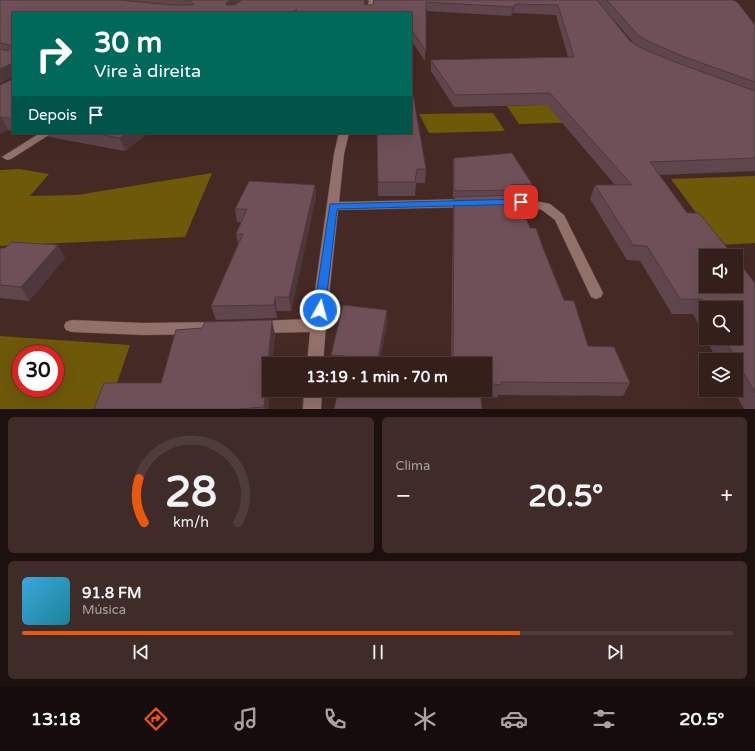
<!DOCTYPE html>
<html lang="pt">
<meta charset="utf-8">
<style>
body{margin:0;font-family:"Varela Round",sans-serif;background:#3f2c28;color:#f1f3f6;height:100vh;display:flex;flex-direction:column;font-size:15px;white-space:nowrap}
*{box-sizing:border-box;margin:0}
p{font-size:13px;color:#a9a2a3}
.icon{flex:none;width:22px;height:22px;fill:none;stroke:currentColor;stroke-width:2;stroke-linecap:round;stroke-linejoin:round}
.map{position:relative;height:409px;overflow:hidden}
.drawer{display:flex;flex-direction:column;gap:8px;padding:8px;background:#1d110f;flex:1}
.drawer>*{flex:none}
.guide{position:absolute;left:12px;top:12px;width:400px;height:122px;border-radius:0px;box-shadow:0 4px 16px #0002,0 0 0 1px #4e3d3a;background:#00695c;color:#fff;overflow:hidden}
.fabs{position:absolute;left:699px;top:249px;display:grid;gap:8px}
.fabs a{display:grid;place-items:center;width:44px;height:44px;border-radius:0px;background:#341f1b;box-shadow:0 4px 16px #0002,0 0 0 1px #4e3d3a;font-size:20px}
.speed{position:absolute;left:12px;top:345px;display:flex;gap:8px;font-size:20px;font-weight:700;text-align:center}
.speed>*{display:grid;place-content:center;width:52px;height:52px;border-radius:50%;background:#341f1b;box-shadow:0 4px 16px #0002,0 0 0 1px #4e3d3a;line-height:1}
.speed .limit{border:6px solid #d22;background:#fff;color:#111}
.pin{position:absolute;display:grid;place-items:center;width:34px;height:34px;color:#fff;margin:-17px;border-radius:8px;box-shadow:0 2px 6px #0006}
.me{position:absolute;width:44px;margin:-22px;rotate:7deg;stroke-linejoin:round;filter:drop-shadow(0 0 3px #0008)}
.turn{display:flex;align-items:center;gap:14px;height:84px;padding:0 16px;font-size:18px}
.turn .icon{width:52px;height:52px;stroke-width:2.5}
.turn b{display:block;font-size:28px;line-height:34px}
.then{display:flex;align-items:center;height:38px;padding:0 16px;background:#0003;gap:8px;font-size:15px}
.big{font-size:30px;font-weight:700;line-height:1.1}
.drawer .widget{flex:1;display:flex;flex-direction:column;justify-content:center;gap:6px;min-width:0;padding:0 14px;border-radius:6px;background:#3f2c28}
.drawer .dial{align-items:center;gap:0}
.dial svg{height:104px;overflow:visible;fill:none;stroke:#4e3d3a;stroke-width:7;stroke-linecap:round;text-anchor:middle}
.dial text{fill:#f1f3f6;stroke:none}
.song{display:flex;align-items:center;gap:12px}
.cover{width:48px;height:48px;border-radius:6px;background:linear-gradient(135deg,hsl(200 70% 55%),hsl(190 70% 35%))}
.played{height:4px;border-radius:2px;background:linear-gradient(90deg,#ea580c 70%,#4e3d3a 70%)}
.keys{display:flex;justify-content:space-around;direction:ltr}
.heat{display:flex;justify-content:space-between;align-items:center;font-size:22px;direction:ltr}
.drawer .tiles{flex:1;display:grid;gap:8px;grid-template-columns:1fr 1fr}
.widget:last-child{grid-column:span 2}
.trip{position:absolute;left:262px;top:357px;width:230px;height:40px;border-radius:0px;background:#341f1b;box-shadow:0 4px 16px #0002,0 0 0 1px #4e3d3a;font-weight:700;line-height:40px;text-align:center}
.tab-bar{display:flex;height:64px;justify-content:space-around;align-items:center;background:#150c0b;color:#a9a2a3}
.tab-bar .icon{width:28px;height:28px}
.tab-bar .selected{color:#ea580c}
.tab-bar b{font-size:18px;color:#f1f3f6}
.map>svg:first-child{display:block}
.green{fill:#6e5909;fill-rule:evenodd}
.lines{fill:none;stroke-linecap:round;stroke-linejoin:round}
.minor-casing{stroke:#5d4541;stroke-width:1}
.minor{fill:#92716a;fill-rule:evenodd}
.wall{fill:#5f454c;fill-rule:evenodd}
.shaded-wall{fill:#4e383e}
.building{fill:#6f5058;stroke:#4e383e}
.route{fill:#1a73e8;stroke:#114b97}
</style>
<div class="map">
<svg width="755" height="409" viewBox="0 0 755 409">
<rect width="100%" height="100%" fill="#452924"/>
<path class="green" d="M574,104L589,122L519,124L507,106Z
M493,113L505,131L429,133L419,114Z
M19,169L49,174L30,196L77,195L212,173L185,237L0,246V170Z
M755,176V243L720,245L671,179Z
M0,336L130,345L108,409H0ZM21,354H55V388H21Z"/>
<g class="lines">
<defs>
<path id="minor" d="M369,0H375L372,13H366Z
M40,133H52L11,159L7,160L2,157Z
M339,133H349L344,154L339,202L470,199L474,200L476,203L474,206L470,207L338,210L326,325L323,364H307L310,332L257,333L251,332L249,327L251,322L257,321L311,319L334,154Z
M504,198H521L550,204L564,215L603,293L601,297L596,299L591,297L555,220L542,210L521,206L500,205L498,202L500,199Z
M72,320L143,323L219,322L225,323L227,328L225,333L219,334L143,335L72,332L66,330L64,326L66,322Z
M304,390H322L321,409H303Z"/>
</defs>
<use href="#minor" class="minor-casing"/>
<use href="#minor" class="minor"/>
</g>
<path class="wall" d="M0,0H368L366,5H373L374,0H733L755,25V171L659,175L687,213L755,283V409H744L733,390H736V360H717L693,314H672L640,261L627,260L590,199L595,185H615L547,105L454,107L431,71V60L568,57L556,15L513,13L511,16L426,11L425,61L411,40V13H13V77L0,83ZM608,13L633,42L630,41ZM706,308H736V338H706Z
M13,79V131L8,130L0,134V85Z
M27,133H37L35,134Z
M47,133H148L125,151L49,137Z
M377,133L426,169L425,183H416L415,196H378Z
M454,158L532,184L530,191L512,192L511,195L530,228L543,248L564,300L588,346L630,383L623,396L498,395L497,398L481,395L482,409L338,390H398V395L451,398V390H485V364H451L453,209L454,198H453V165Z
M315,185L316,197L291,311H277V318L216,320L211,306L238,244L236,234L241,222H237L235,209Z
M0,248L65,258L29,301L0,298Z
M387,323L380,359L400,364H332L331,355Z
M275,334L272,364H269V390H270L268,409H94L161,383Z"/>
<path class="shaded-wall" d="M230,0H243L228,12L226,5V3Z
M365,0H368L365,13L364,4Z
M515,4L513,13L511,16L513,7Z
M13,63V77L0,83V69Z
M1,117L8,130L0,134V118Z
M126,133H148L125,151L120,138Z
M315,185L316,197L291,311L289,297Z
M58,245L65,258L29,301L21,287Z
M275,297L277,311V318L274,305Z
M387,310V323L379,364L378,359Z
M272,320L275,334L272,364H269V390H270L268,409H264V407Z"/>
<path class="building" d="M0,0H119L172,5H192L194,4L189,0H184H230L226,3V5H235L242,0H365L364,4L366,5H373L374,0H597L630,41L641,48L675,62L755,91V158L650,162L687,213H699L734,256H706V286H736V259L755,283V393L724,338H736V308H707L702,299H680L647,246L633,245L595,185H632L550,93L455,95L431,60L574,57L558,5L515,4L513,7L426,2V51L411,29V13H400L399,11V13H295L297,9L291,13H13V63L0,69V49L8,51L10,49V45L0,43Z
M607,0H733L738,3L755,25V82L682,56L648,41L638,35Z
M13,79V119L1,117L0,118V85Z
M411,82L426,169H417L415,182H378L377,133H411Z
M93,133H126L120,138Z
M512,153L532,184L510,185L512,190L454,191V158Z
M249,181L315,185L289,297H275L274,305L211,306L243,234H236L247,209H235Z
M517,195L530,228H536L543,248L564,300L574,301L588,346L614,347L630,383L501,382V385L485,383V364H453L454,197Z
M11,242L58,245L21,287L0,285V248H5Z
M343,305L387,310L378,359L400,361V364H343L345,356L331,355Z
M272,320L264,407L238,409H94L104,383H161L176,330L202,328L205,322Z
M338,390H398V395L453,398V390H480L482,409H334Z"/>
<path class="route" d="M521,199L525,202L524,204L337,209L325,310L324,314L320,315L316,314L314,310L330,204Z"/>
</svg>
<div class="fabs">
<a><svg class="icon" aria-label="sound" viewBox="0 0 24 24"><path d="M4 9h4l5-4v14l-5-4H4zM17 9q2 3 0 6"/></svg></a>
<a><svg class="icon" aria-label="search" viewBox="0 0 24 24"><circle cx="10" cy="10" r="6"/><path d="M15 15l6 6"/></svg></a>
<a><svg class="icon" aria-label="layers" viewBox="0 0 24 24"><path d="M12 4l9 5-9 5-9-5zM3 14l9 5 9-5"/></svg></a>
</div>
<div class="speed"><div class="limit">30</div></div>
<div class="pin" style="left:521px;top:202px;background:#d93025"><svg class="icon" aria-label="arrive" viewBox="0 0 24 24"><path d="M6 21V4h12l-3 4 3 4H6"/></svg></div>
<svg class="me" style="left:320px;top:310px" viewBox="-20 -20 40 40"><circle r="17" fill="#1a73e8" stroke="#fff" stroke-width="3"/><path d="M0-11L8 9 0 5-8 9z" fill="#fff"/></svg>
<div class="trip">13:19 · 1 min · 70 m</div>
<div class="guide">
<div class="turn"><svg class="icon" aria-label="right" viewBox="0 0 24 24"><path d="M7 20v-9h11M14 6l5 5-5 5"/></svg><div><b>30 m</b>Vire à direita</div></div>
<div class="then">Depois<svg class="icon" aria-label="arrive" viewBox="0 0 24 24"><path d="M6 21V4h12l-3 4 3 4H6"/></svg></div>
</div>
</div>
<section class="drawer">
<div class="tiles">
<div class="widget dial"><svg viewBox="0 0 100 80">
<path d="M14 69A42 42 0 1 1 86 69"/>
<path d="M14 69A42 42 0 0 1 10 35" stroke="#ea580c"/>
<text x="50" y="56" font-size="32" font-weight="700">28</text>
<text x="50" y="72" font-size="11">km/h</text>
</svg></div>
<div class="widget"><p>Clima</p>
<div class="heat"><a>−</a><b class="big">20.5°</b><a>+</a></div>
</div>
<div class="widget">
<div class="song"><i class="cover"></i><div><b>91.8 FM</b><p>Música</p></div></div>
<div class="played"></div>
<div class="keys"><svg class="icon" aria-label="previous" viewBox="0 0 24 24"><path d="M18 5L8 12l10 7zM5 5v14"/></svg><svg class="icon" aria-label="pause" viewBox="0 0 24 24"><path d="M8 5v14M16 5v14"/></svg><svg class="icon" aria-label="next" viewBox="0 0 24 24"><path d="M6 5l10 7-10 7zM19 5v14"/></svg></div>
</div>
</div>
</section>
<nav class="tab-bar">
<b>13:18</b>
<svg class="icon selected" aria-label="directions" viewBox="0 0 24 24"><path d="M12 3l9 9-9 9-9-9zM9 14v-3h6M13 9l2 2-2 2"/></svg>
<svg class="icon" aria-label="music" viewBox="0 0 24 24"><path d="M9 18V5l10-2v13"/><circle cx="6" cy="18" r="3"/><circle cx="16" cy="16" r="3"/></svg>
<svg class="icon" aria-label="phone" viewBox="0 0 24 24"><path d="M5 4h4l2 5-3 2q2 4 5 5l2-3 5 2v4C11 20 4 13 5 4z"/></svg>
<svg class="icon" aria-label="climate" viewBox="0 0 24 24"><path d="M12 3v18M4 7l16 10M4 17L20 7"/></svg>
<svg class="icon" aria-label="car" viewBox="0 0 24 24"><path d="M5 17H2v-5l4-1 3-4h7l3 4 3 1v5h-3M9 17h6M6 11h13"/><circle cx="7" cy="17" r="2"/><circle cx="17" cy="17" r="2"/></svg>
<svg class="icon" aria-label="filters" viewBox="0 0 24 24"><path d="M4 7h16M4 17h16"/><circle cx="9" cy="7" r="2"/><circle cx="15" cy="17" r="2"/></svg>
<b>20.5°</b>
</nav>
